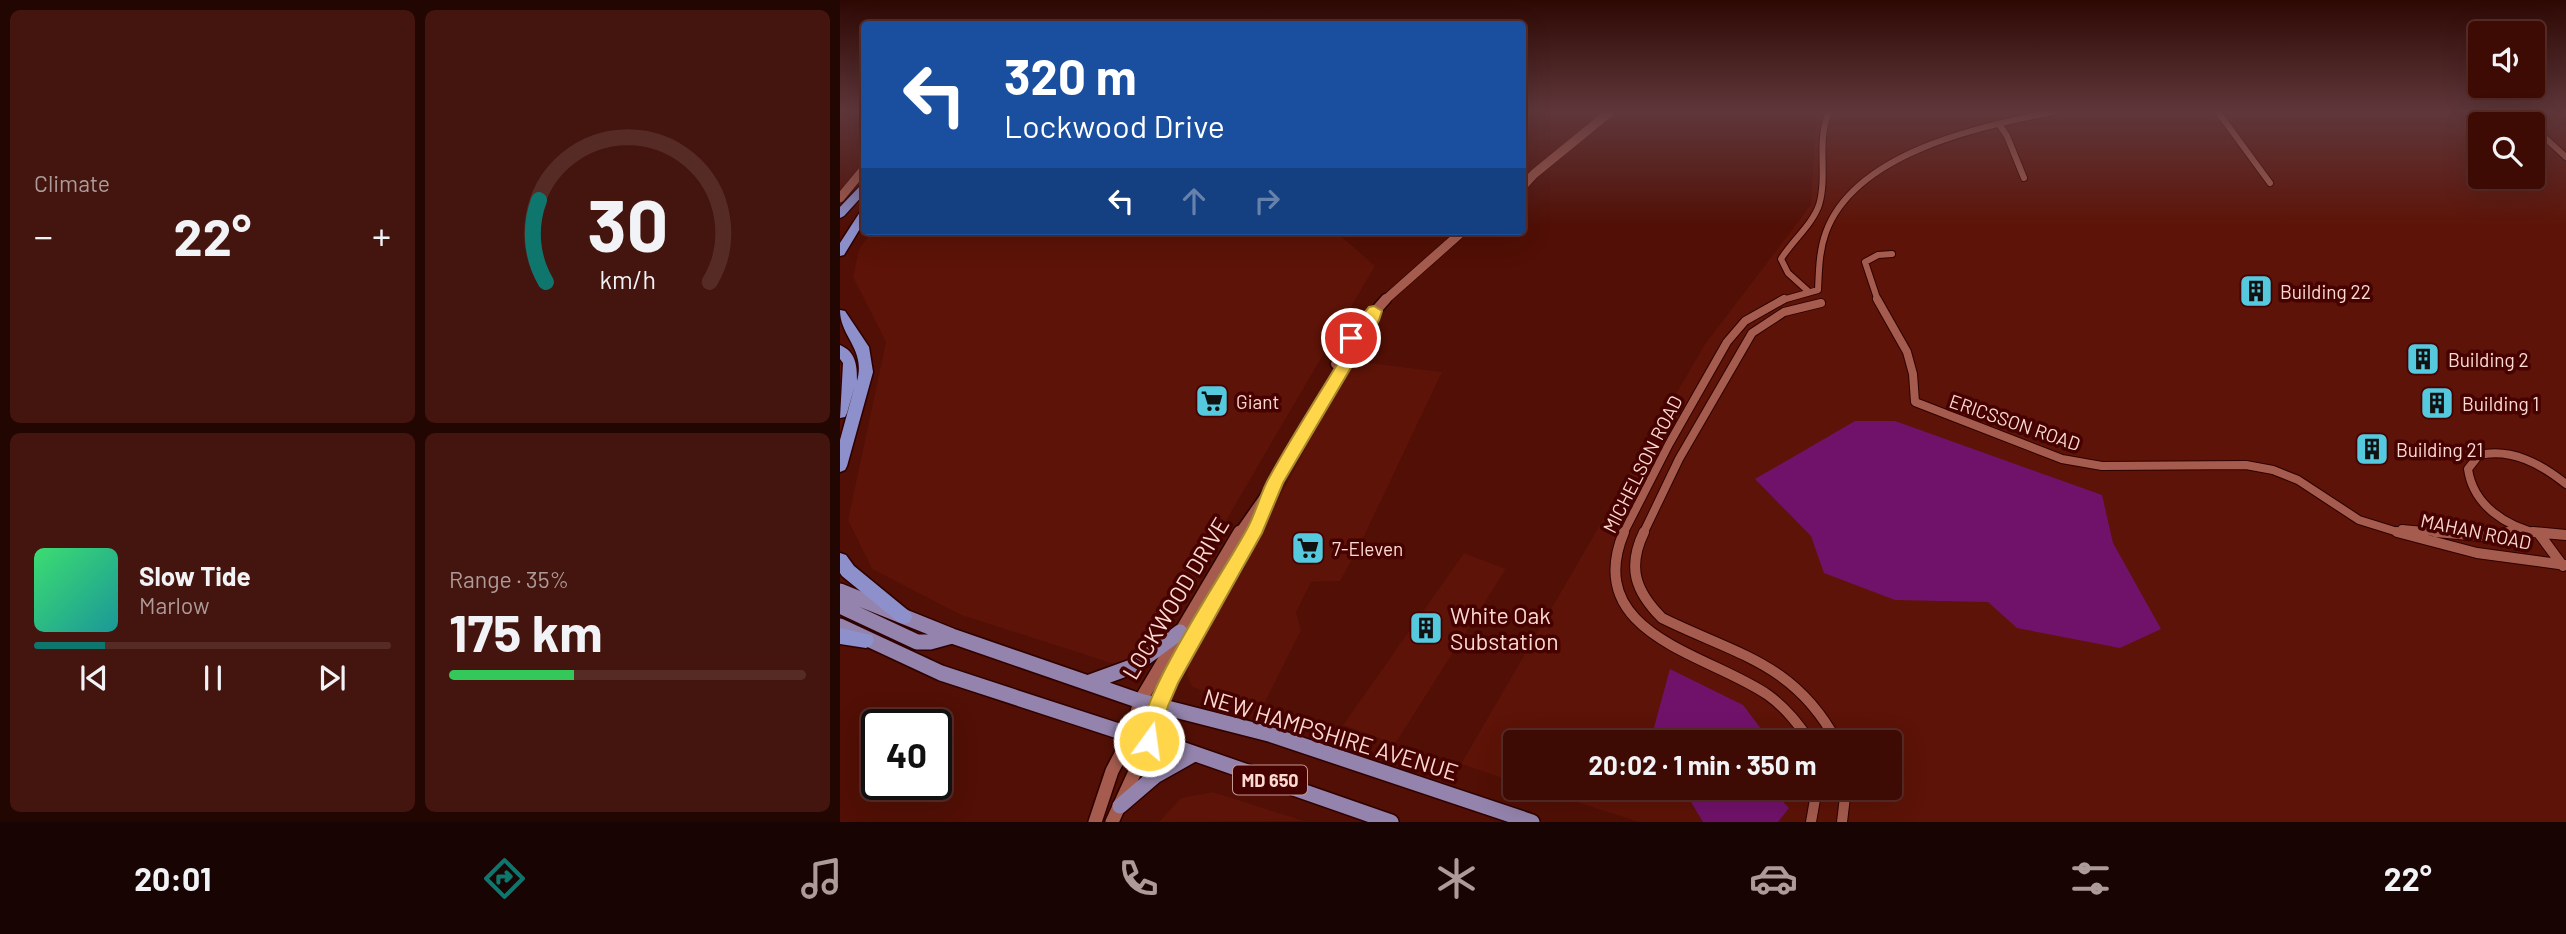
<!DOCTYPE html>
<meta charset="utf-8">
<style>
body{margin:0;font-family:Barlow,sans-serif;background:#44140e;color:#f1f3f6;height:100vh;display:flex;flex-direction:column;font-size:26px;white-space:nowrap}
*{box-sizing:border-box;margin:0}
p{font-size:23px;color:#ad9b9a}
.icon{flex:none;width:38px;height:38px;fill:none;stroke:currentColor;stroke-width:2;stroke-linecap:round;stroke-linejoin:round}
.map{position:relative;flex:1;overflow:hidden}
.panel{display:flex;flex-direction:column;gap:10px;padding:10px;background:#220602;width:840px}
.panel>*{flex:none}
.hud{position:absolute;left:21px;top:21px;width:665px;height:214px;border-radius:7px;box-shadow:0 7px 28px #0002,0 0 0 2px #562b26;background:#1a4fa0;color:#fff;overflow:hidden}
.controls{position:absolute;left:1628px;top:21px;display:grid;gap:14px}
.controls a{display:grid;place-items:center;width:77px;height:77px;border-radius:7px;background:#3d0b04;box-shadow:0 7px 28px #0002,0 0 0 2px #562b26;font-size:35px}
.speed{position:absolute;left:21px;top:709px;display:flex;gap:14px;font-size:35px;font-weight:700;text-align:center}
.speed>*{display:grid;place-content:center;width:91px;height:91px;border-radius:50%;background:#3d0b04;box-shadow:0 7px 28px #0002,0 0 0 2px #562b26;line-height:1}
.speed .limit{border:4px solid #111;border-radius:10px;background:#fff;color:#111}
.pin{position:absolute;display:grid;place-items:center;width:60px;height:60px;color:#fff;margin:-30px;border:4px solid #fff;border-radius:50%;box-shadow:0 2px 7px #0007}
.me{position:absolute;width:77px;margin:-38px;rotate:14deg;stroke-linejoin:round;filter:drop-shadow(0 0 5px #0008)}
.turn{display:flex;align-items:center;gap:24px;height:147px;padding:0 28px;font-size:32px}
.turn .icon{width:91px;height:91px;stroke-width:2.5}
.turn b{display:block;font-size:49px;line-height:60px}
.lanes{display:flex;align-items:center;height:66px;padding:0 28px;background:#0003;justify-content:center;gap:35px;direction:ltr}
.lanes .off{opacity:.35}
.big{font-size:52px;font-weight:700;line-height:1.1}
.panel .card{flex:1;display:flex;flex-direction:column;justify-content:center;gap:10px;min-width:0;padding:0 24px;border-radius:10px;background:#44140e}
.panel .dial{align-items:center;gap:0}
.dial svg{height:182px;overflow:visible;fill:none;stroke:#562b26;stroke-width:7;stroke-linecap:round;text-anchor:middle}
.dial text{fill:#f1f3f6;stroke:none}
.song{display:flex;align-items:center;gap:21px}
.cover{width:84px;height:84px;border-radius:10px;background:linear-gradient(135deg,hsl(140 70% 55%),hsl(180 70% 35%))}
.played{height:7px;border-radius:4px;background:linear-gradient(90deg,#0f766e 20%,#562b26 20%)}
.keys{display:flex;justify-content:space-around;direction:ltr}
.heat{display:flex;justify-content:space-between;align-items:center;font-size:38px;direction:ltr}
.charge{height:10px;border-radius:5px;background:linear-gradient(90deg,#34c759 35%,#562b26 0)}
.panel .tiles{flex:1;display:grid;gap:10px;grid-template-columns:repeat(2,1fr)}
.trip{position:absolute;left:663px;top:730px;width:399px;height:70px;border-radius:7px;background:#3d0b04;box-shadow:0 7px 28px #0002,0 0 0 2px #562b26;font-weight:700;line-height:70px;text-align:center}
.tab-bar{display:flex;height:112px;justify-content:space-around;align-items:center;background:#180402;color:#ad9b9a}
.tab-bar .icon{width:49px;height:49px}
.tab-bar .on{color:#0f766e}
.tab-bar b{font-size:32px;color:#f1f3f6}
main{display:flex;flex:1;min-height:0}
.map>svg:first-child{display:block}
.built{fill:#5d1307;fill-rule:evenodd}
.green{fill:#71126a}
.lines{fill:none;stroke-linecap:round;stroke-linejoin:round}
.minor-far2-casing{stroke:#2e0000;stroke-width:8}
.minor-far1-casing{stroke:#2e0000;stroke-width:10}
.minor-casing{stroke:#2e0000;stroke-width:12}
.tertiary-far2-casing{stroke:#2e0000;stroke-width:10}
.tertiary-far1-casing{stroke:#2e0000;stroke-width:13}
.tertiary-casing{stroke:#2e0000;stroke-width:16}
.primary-casing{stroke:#2e0000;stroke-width:18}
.trunk-casing{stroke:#2e0000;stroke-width:3}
.minor-far2{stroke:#a55c4e;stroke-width:6}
.minor-far1{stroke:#a55c4e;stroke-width:8}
.minor{stroke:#a55c4e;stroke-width:10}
.tertiary-far2{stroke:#a55c4e;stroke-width:9}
.tertiary-far1{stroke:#a55c4e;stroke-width:10}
.tertiary{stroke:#a55c4e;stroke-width:13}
.primary{stroke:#9483ac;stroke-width:15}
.trunk{fill:#8e90cb;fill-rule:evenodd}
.route{fill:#ffd54a;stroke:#a68a30;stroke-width:2}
.labels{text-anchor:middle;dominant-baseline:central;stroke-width:7;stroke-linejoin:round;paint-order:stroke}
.shield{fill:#450200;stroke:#c59993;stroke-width:2}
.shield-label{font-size:18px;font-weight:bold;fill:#fcdad2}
.poi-label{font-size:19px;fill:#fcdad2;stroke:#450200;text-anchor:start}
.street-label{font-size:19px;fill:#fcdad2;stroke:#450200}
.near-street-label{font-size:23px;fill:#fcdad2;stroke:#450200}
.near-poi-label{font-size:23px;fill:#fcdad2;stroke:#450200;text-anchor:start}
</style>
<main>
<section class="panel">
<div class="tiles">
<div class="card"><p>Climate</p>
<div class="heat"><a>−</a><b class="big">22°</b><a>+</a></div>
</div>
<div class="card dial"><svg viewBox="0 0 100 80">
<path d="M14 69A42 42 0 1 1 86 69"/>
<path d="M14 69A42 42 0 0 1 11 33" stroke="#0f766e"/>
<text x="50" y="56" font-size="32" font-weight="700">30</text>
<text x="50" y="72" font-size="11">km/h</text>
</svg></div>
<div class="card">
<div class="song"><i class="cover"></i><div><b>Slow Tide</b><p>Marlow</p></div></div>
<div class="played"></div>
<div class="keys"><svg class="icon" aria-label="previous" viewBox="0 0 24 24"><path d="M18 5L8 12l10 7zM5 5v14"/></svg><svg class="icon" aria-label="pause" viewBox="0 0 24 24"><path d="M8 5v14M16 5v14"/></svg><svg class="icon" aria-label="next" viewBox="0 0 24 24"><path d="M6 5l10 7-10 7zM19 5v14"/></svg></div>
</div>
<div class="card"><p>Range · 35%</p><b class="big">175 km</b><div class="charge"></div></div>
</div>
</section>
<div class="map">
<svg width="1726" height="822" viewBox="0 0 1726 822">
<rect width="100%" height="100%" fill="#510f05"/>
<path class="built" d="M979,112H1726V822H799L693,788H1050V742H676L675,782L621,764L865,344L971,205L976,114ZM1640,124H1692V177H1640Z
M33,231H495L535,266L311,649L274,664L121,615L32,569L8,520L46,342L13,277L19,249Z
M513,361L602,372L519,547L500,581L471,582L456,612L461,630L421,710L352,687L347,675L349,664Z
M624,553L666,569L555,744L503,725Z
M373,792L464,821L319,822L341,798Z"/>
<path class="green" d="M1015,421H1055L1262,495L1273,543L1321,629L1280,648L1177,628L1148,602L1055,600L984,573L971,536L915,479Z
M830,669L903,705L931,742H810Z
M825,788H930L949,808L938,822H863L848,797Z"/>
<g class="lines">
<defs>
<path id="minor-far2" d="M1378,112L1430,183
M1677,112L1690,124
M1159,124L1167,136L1184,178
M1692,126L1726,157
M968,291L948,273L941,259C952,241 972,225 979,205C988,175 976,141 989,112
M939,301L978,290C979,270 979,251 986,232C1015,153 1140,126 1213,112
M1038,301L1025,262L1038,255L1052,254"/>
<path id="minor-far1" d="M1037,299L1067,352L1073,374L1075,402L1222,459L1262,466L1406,465L1433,470L1458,480L1519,520L1564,534
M1562,529L1616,534
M783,534L829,444L887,342L905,321L944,299
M803,534L839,459L912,333L944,312L981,303
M1666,534L1675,526
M1701,534C1666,527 1633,505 1628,469L1639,455C1672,448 1701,464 1726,484"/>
<path id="minor" d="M784,532C741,635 869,654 928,695C946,708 958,724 971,742
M804,532C787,567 795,591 822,618C897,655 955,663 997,742
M1557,532L1637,553L1726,565
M1596,532L1652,537L1668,532
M1693,532L1726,535
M1700,535L1723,566
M971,822L977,788
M1002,822L1006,788"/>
<path id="tertiary-far2" d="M682,187L694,174L770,112
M0,198L24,169
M544,301L623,231"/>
<path id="tertiary-far1" d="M496,364L524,324L546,299
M399,534L436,481L532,320L534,311
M412,534L428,500"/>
<path id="tertiary" d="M255,822L272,771L291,735L300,701L400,532
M272,822L309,741L318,705L331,676L397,564L412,532"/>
<path id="primary" d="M0,591L112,636L300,701L429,734L692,822
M0,606L77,642H90L112,636
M0,626L101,673L309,741L330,745L551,822
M250,682L294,666L340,632
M280,806L315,776L354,754"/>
<path id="trunk" d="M24,185V194L4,216L0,218V207L20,186Z
M24,210V222L4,255L0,256V243L20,212Z
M0,310L5,311L29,347L33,372L7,466L5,470L0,472V440L15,385L7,413L5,417L0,418L3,363L0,359V345C16,352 17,365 17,381C26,349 0,337 0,310Z
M0,553L6,555L14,566L70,612L72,617L70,622L64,624L58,622L2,576L0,573Z
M0,628L32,635L34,640L32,645L26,648L0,644Z"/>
</defs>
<use href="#minor-far2" class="minor-far2-casing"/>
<use href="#minor-far1" class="minor-far1-casing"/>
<use href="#minor" class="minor-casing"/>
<use href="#tertiary-far2" class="tertiary-far2-casing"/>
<use href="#tertiary-far1" class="tertiary-far1-casing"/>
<use href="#tertiary" class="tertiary-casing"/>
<use href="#primary" class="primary-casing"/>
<use href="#trunk" class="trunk-casing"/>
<use href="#minor-far2" class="minor-far2"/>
<use href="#minor-far1" class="minor-far1"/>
<use href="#minor" class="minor"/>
<use href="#tertiary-far2" class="tertiary-far2"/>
<use href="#tertiary-far1" class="tertiary-far1"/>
<use href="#tertiary" class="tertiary"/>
<use href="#primary" class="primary"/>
<use href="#trunk" class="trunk"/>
</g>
<linearGradient id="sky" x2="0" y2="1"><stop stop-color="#2d0803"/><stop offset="0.49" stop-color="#5f373b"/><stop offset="1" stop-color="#5f373b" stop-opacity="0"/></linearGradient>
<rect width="1726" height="227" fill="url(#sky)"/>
<path class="route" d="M534,306L542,311L539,320L443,483L422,533L338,683L328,706L316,749L309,752L302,749C286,711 389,566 409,525C417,509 421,491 430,476C455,431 484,387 510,343L504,338L529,307Z"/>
<defs>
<symbol id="building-square" viewBox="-11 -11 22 22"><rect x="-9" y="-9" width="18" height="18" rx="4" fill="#55cadf" stroke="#450200"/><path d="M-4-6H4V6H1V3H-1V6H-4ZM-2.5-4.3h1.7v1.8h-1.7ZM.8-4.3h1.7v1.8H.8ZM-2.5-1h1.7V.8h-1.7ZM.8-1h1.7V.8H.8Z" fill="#111"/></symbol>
<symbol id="supermarket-square" viewBox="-11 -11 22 22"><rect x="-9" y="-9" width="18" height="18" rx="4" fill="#55cadf" stroke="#450200"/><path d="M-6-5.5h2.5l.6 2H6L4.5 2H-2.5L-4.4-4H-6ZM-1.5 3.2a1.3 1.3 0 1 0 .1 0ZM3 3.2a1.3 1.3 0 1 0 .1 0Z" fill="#111"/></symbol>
</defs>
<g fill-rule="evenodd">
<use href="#building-square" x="1397" y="272" width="38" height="38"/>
<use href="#building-square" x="1564" y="340" width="38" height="38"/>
<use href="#supermarket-square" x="353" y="382" width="38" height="38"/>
<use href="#building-square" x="1578" y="384" width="38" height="38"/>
<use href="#building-square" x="1513" y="430" width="38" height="38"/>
<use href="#supermarket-square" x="449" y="529" width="38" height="38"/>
<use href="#building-square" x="567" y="609" width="38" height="38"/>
</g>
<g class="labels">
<rect class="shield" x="393" y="765.5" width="74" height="29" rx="5"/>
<g class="shield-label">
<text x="430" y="780">MD 650</text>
</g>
<g class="poi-label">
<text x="1440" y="291">Building 22</text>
<text x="1608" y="359">Building 2</text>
<text x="396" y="401">Giant</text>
<text x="1622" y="403">Building 1</text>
<text x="1556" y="449">Building 21</text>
<text x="492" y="548">7-Eleven</text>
</g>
<g class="street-label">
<text transform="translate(1175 422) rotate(19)">ERICSSON ROAD</text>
<text transform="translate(802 464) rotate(-63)">MICHELSON ROAD</text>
<text transform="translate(1636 531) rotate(12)">MAHAN ROAD</text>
</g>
<g class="near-street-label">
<text transform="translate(335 598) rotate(-59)">LOCKWOOD DRIVE</text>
<text transform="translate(491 734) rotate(17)">NEW HAMPSHIRE AVENUE</text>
</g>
<g class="near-poi-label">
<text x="610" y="615">White Oak<tspan x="610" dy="26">Substation</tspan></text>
</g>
</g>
</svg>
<div class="controls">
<a><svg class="icon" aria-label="sound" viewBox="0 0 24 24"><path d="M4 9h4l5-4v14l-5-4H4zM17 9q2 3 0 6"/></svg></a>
<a><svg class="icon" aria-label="search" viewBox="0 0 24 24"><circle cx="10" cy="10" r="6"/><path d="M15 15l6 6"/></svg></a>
</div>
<div class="speed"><div class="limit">40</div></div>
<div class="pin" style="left:511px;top:338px;background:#d93025"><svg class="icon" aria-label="arrive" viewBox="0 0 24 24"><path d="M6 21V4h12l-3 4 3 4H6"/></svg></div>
<svg class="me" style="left:309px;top:741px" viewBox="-20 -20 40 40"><circle r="17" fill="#ffd54a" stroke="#fff" stroke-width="3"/><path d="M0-11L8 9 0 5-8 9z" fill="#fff"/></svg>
<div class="trip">20:02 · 1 min · 350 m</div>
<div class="hud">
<div class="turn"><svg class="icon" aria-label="left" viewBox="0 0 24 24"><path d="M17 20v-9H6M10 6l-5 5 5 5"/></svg><div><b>320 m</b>Lockwood Drive</div></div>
<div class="lanes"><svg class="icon" aria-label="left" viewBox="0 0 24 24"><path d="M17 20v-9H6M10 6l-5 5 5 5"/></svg><svg class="icon off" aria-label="ahead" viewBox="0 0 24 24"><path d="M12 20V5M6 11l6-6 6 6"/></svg><svg class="icon off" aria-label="right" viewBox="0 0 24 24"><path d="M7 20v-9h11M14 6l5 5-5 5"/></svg></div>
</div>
</div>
</main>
<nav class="tab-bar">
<b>20:01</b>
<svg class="icon on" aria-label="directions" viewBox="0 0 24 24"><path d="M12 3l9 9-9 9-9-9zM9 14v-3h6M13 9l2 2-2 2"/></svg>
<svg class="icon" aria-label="music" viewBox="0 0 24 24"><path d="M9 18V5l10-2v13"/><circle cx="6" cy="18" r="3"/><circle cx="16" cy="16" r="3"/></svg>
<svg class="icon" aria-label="phone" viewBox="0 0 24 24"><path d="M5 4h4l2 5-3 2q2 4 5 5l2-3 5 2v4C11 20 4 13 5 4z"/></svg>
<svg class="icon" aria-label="climate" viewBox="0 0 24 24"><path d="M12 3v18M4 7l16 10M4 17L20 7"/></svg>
<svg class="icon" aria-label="car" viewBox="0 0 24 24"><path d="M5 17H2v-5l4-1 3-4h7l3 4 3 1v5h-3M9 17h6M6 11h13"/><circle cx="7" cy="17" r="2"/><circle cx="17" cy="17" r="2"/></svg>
<svg class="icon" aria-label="filters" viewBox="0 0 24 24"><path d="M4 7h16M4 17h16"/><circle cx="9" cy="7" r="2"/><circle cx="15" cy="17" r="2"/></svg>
<b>22°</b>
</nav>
